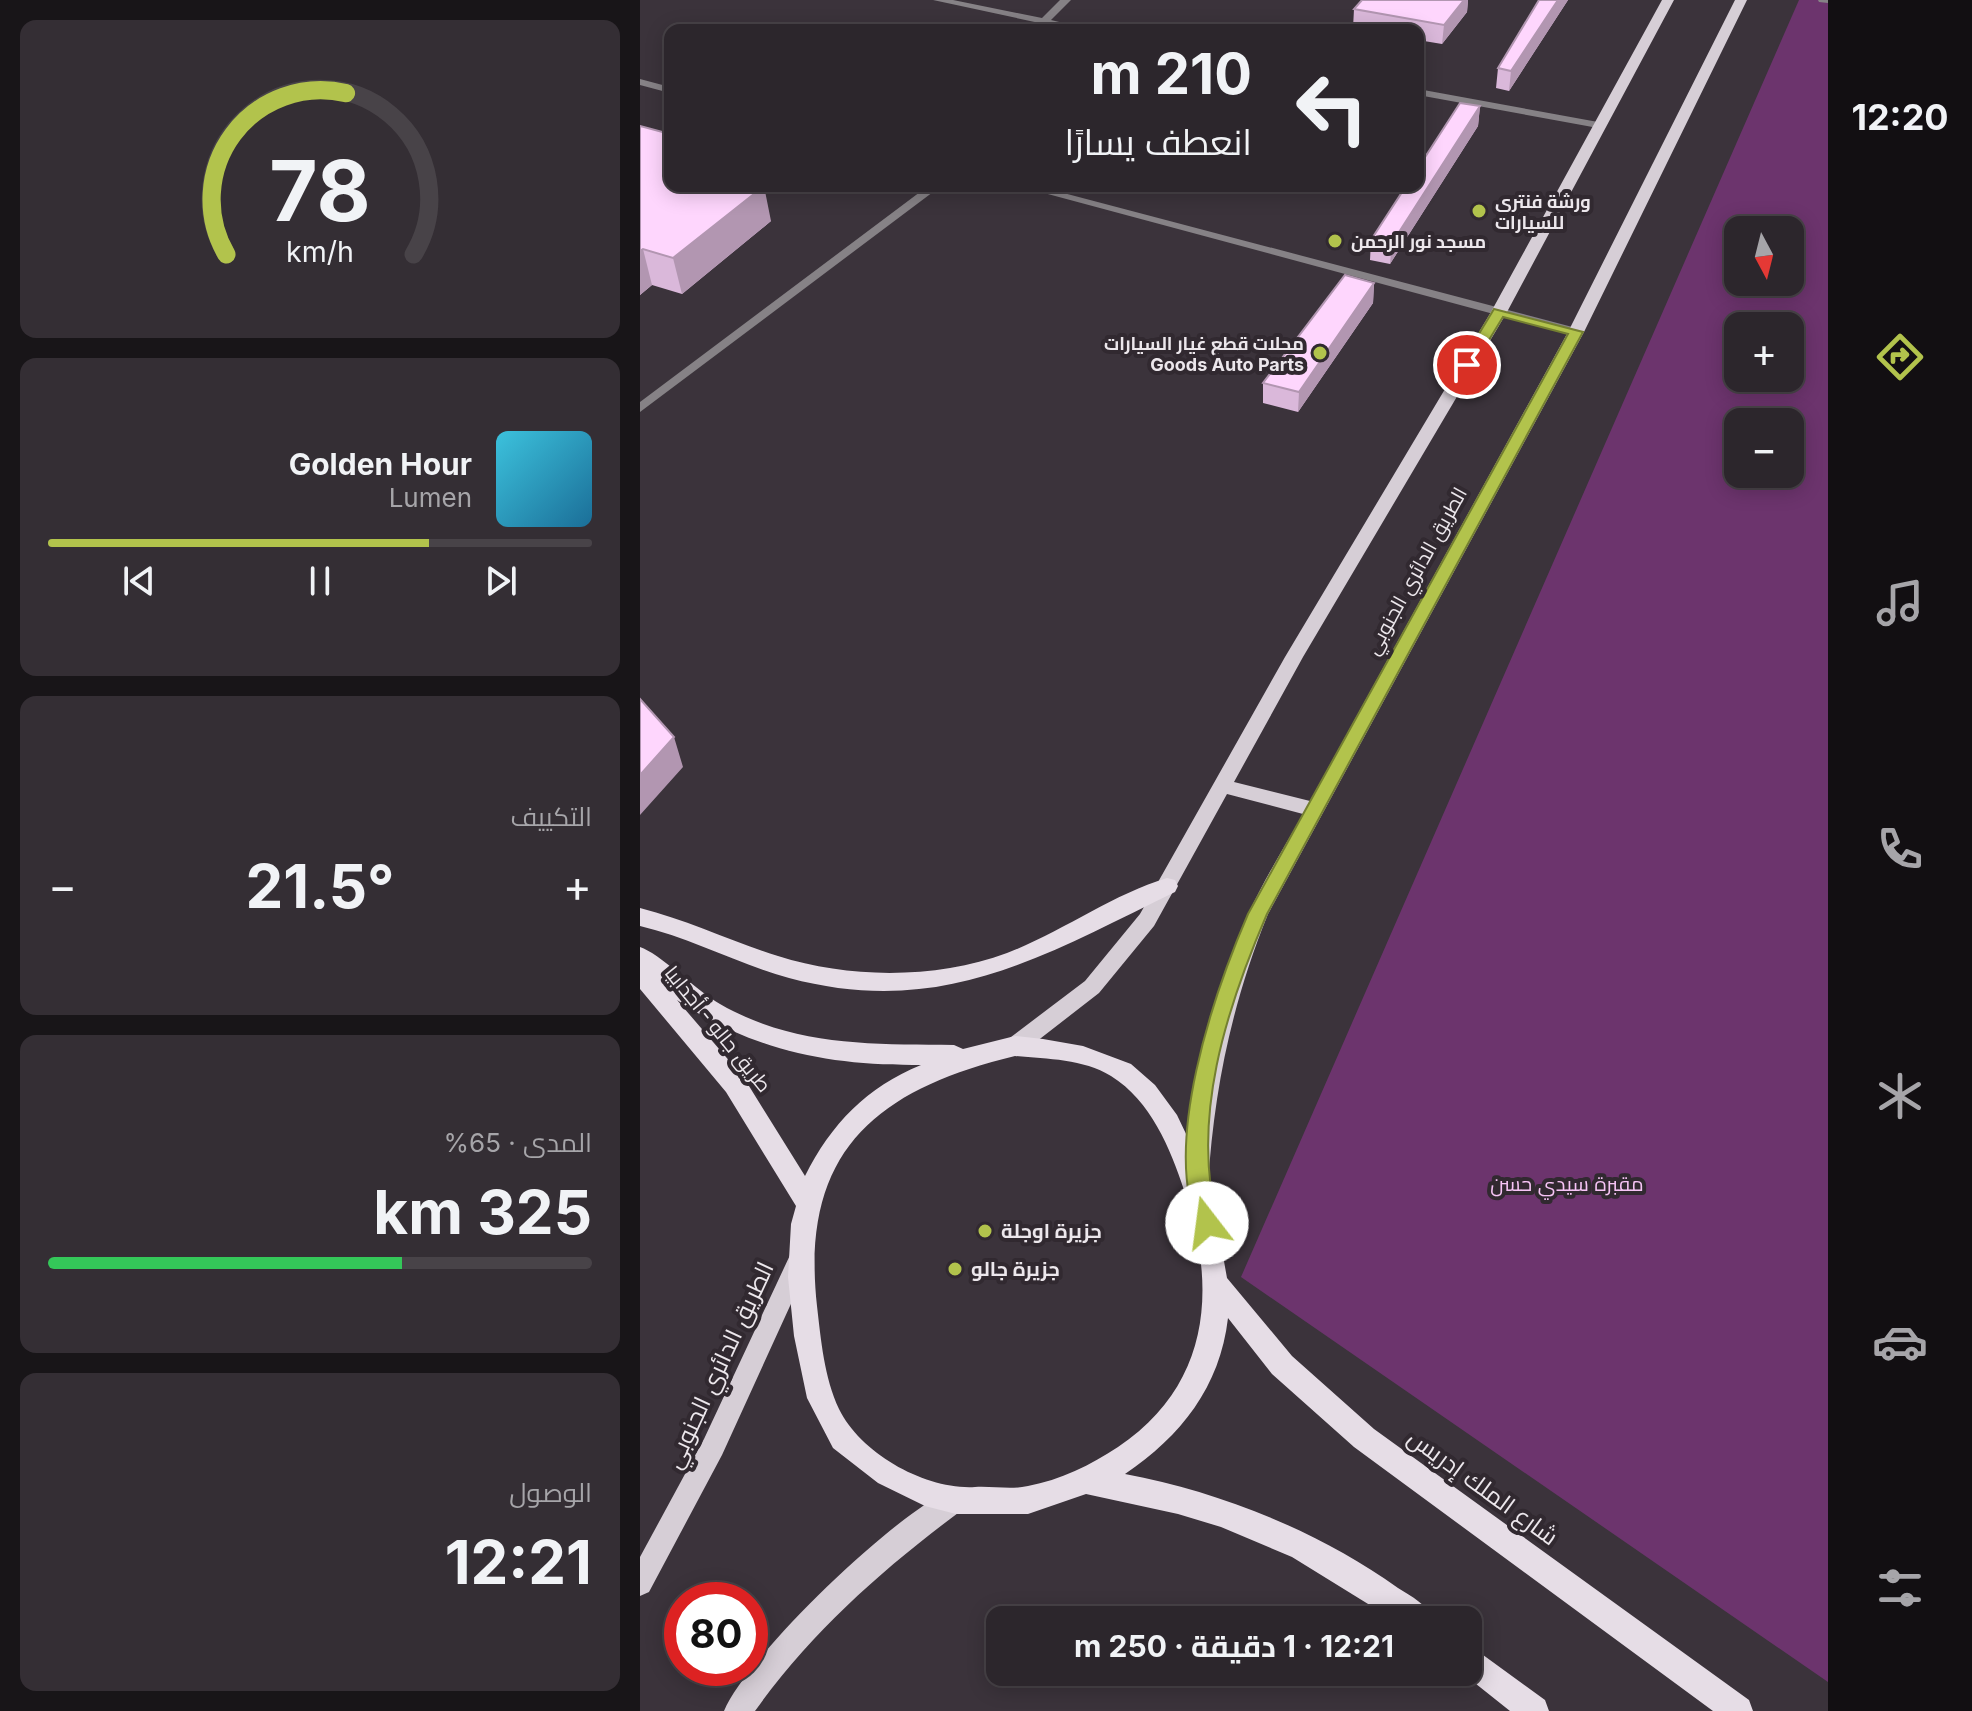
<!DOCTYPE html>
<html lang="ar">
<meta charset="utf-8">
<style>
body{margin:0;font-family:Inter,Cairo,sans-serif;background:#342e34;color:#f1f3f6;direction:rtl;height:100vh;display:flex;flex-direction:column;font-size:30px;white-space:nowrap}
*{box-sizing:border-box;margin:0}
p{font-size:26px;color:#a6a5a9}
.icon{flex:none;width:44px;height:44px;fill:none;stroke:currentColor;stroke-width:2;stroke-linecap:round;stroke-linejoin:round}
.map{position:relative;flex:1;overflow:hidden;direction:ltr}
.details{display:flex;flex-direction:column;gap:20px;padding:20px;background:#181518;width:640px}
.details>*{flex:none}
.guide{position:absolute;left:24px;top:24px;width:760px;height:168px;border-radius:16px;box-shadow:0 4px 20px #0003,0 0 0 2px #484348;direction:rtl;background:#2c262c;color:#f1f3f6;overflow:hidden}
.needle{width:52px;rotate:173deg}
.fabs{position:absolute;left:1084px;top:216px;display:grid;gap:16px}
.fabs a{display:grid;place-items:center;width:80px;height:80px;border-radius:16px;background:#2c262c;box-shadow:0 4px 20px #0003,0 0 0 2px #484348;font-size:40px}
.speed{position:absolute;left:24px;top:1582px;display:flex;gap:16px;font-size:40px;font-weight:700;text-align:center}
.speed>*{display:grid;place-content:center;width:104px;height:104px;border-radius:50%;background:#2c262c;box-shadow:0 4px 20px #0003,0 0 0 2px #484348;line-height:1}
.speed .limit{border:12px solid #d22;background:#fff;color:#111}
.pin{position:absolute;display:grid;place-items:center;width:68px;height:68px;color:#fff;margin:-34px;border:4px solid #fff;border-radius:50%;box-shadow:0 2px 8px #0007}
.me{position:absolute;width:88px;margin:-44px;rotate:345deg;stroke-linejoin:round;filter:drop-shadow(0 0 6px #0008)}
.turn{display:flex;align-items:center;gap:28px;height:168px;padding:0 40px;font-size:36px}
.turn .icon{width:104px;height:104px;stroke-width:2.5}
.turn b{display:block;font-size:56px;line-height:68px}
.big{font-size:60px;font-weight:700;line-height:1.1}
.details .tile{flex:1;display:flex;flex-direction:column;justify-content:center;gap:12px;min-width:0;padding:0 28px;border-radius:16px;background:#342e34}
.details .dial{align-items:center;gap:0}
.dial svg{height:208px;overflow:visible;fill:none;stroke:#484348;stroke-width:7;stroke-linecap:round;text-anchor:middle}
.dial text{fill:#f1f3f6;stroke:none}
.song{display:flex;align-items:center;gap:24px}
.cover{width:96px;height:96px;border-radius:12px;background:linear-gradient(135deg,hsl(190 70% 55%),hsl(200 70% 35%))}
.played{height:8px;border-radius:4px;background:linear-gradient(90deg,#b2c34c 70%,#484348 70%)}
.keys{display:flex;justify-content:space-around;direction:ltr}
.heat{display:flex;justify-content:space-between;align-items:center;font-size:44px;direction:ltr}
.charge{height:12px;border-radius:6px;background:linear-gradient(90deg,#34c759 65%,#484348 0)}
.trip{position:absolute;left:346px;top:1606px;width:496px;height:80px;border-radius:16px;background:#2c262c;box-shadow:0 4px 20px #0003,0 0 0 2px #484348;font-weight:700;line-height:80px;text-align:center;direction:rtl}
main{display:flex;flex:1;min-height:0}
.menu{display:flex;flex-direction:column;width:144px;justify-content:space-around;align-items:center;background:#120f12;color:#a6a5a9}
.menu .icon{width:56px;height:56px}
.menu .current{color:#b2c34c}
.menu b{font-size:36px;color:#f1f3f6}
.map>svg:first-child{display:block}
.green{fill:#6c346d;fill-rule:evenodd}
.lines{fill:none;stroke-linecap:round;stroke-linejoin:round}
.minor{fill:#868286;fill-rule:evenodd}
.primary{fill:#d6ced6;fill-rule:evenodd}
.trunk{fill:#e6dde6;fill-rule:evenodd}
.wall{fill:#dab8da}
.shaded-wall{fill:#b296b1}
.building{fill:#fed6fd;stroke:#b296b1;stroke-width:2}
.route{fill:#b2c34c;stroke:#747f31;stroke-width:2}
.poi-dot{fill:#b2c34c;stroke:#312930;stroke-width:3}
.labels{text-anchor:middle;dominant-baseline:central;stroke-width:8;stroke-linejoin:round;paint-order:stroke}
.far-poi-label{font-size:18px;font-weight:bold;fill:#ece7ec;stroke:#312930;text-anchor:start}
.street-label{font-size:20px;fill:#ece7ec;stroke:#312930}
.park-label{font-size:20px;fill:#f7c4f6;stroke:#312930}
.poi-label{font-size:20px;font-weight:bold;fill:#ece7ec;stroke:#312930;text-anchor:start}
.near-street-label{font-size:24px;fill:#ece7ec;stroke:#312930}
</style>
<main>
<nav class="menu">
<b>12:20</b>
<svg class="icon current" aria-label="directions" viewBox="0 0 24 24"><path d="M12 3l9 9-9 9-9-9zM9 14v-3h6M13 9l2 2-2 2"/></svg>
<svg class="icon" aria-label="music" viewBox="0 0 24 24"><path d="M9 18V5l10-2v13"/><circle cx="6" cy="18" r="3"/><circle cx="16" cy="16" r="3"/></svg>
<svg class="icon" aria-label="phone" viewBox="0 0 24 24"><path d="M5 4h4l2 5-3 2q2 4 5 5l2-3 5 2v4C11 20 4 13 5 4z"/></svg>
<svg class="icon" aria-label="climate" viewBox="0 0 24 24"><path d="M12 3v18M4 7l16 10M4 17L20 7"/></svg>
<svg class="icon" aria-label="car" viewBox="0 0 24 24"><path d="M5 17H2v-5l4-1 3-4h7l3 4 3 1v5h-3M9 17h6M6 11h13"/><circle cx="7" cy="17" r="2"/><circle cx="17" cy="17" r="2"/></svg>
<svg class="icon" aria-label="filters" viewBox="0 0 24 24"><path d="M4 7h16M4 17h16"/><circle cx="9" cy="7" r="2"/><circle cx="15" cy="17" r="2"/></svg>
</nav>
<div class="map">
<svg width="1188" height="1711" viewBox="0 0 1188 1711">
<rect width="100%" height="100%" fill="#3b333b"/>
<path class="green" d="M1159,0H1188V1682L601,1277ZM1098,230H1150V282H1098ZM1098,326H1150V378H1098ZM1098,422H1150V474H1098Z"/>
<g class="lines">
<path class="minor" d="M293,0H313L402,18L420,0H431L411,20L452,30H432Z
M1178,0H1188V3L1179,2Z
M0,79L30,87V93L0,85Z
M778,89L958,122L963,125L958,128L778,95Z
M288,186H301L0,412V402Z
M378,186H397L940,329L942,332L936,336L932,335Z"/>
<path class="primary" d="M1022,0H1034L867,312L663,657L594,782L670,801L928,332L1095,0H1107L944,332L628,914C592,1003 574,1089 568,1185L565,1192L557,1195L549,1192L546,1185C552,1092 568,1002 607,917C623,881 644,848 663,814L587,794L514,926L459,993L383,1052L375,1055L367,1052L364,1046L367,1040L445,981L500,914L645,657L851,312Z
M159,1250L167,1253L171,1260L82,1455L9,1592L0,1596V1557L64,1439L151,1253Z
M313,1489L322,1492L326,1501L322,1510C244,1568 172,1631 115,1711H84C107,1656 257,1511 313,1489Z"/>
<path class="trunk" d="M527,878L535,880L538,886L535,892C403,956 302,1019 149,978C98,964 51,938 0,926V908C48,920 92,942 138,956C210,979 297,979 367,953C422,932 471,895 527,878Z
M0,947C19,953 57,991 80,1004C155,1047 231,1044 314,1045L323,1049L375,1036L403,1039L443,1046L491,1064L515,1085L537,1115L558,1159L573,1200L587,1278L652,1356L734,1429L1109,1700L1113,1711H1073L714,1447L632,1374L588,1318C580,1387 541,1436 485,1474C581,1492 678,1531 758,1588C772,1597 787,1604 794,1620H754L652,1557L581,1527L538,1514L446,1494L388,1514H316L285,1506L238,1483L193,1448L167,1398L154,1336L148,1277L151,1224L156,1206L86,1092L0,989ZM37,1000C113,1051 191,1066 281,1065C227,1087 191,1124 165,1176L104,1078ZM375,1056C407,1059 443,1059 471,1076C511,1101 530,1148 544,1190C578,1289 570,1385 478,1447C451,1465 420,1480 388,1486C371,1490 353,1486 335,1487C286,1490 221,1454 199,1409C184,1377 181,1340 177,1306C160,1152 235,1090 375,1056Z
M828,1644L905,1700L909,1711H870L821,1672H828Z"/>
</g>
<path class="wall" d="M722,0H828L827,12L802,44L778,40V30H722L713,28L714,9Z
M899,0H928L869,91L856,88L858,68Z
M840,106L838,126L750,264L730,260L731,240Z
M0,126L131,221L42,294L12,285L0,295Z
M734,283L733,303L658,412L623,403V383Z"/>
<path class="shaded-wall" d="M824,0H828L827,12L802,44L804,25Z
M918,0H928L869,91L871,71Z
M840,106L838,126L750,264L752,243Z
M124,186L131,221L42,294L33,258Z
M3,249L12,285L0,295V251Z
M734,283L733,303L658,412L659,392Z
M34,737L43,767L0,815V775Z"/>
<path class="building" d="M722,0H824L804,25L714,9Z
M899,0H918L871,71L858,68Z
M820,103L840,106L752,243L731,240L766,186H778V168Z
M0,126L30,134V186H124L33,258L3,249L0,251Z
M705,275L734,283L659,392L623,383Z
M0,699L34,737L0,775Z"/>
<path class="route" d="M854,309L943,332L627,914C586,1009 550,1120 578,1223L574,1230H560C520,1148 574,993 608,914L928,334L863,317L832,368H822L820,365Z"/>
<g class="poi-dot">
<circle cx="839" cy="211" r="8"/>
<circle cx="695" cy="241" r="8"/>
<circle cx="680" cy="353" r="8"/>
<circle cx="345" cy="1231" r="8"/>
<circle cx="315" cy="1269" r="8"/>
</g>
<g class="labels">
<g class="far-poi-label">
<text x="855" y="201">ورشة فنتري<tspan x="855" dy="21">للسيارات</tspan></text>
<text x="711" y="241">مسجد نور الرحمن</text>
<text x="664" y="343" text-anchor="end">محلات قطع غيار السيارات<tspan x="664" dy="21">Goods Auto Parts</tspan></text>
</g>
<g class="street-label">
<text transform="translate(776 571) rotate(-61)">الطريق الدائري الجنوبي</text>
<text transform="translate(78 1029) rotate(51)">طريق جالو - أجدابيا</text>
</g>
<g class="park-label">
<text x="927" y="1184">مقبرة سيدي حسن</text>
</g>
<g class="poi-label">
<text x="361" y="1231">جزيرة اوجلة</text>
<text x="331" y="1269">جزيرة جالو</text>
</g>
<g class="near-street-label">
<text transform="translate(79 1365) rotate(-65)">الطريق الدائري الجنوبي</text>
<text transform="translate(843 1487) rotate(36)">شارع الملك إدريس</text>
</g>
</g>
</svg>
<div class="fabs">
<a><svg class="needle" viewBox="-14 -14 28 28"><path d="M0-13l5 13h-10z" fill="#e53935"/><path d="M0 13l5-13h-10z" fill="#a6a5a9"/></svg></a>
<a>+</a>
<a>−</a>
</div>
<div class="speed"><div class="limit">80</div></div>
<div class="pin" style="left:827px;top:365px;background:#d93025"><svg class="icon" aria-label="arrive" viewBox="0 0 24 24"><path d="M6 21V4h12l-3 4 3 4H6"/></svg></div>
<svg class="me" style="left:567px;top:1223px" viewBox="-20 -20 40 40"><circle r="19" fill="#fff"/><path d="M0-13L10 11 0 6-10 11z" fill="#b2c34c"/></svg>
<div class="trip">12:21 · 1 دقيقة · 250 m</div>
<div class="guide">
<div class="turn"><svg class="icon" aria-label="left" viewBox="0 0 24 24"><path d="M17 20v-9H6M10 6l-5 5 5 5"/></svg><div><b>210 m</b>انعطف يسارًا</div></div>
</div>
</div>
<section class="details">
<div class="tile dial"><svg viewBox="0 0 100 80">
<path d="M14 69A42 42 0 1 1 86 69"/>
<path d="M14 69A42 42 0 0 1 60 7" stroke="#b2c34c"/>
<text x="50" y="56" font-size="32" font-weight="700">78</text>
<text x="50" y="72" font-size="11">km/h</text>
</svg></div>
<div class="tile">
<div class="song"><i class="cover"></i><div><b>Golden Hour</b><p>Lumen</p></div></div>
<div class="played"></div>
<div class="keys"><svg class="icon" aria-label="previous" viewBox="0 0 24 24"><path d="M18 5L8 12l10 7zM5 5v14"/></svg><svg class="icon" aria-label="pause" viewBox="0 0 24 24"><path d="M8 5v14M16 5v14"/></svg><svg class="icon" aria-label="next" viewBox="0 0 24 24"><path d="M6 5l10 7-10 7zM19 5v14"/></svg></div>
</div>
<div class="tile"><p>التكييف</p>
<div class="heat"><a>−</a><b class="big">21.5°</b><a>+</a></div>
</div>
<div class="tile"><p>المدى · 65%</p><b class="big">325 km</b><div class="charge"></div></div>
<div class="tile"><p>الوصول</p><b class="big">12:21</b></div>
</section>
</main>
